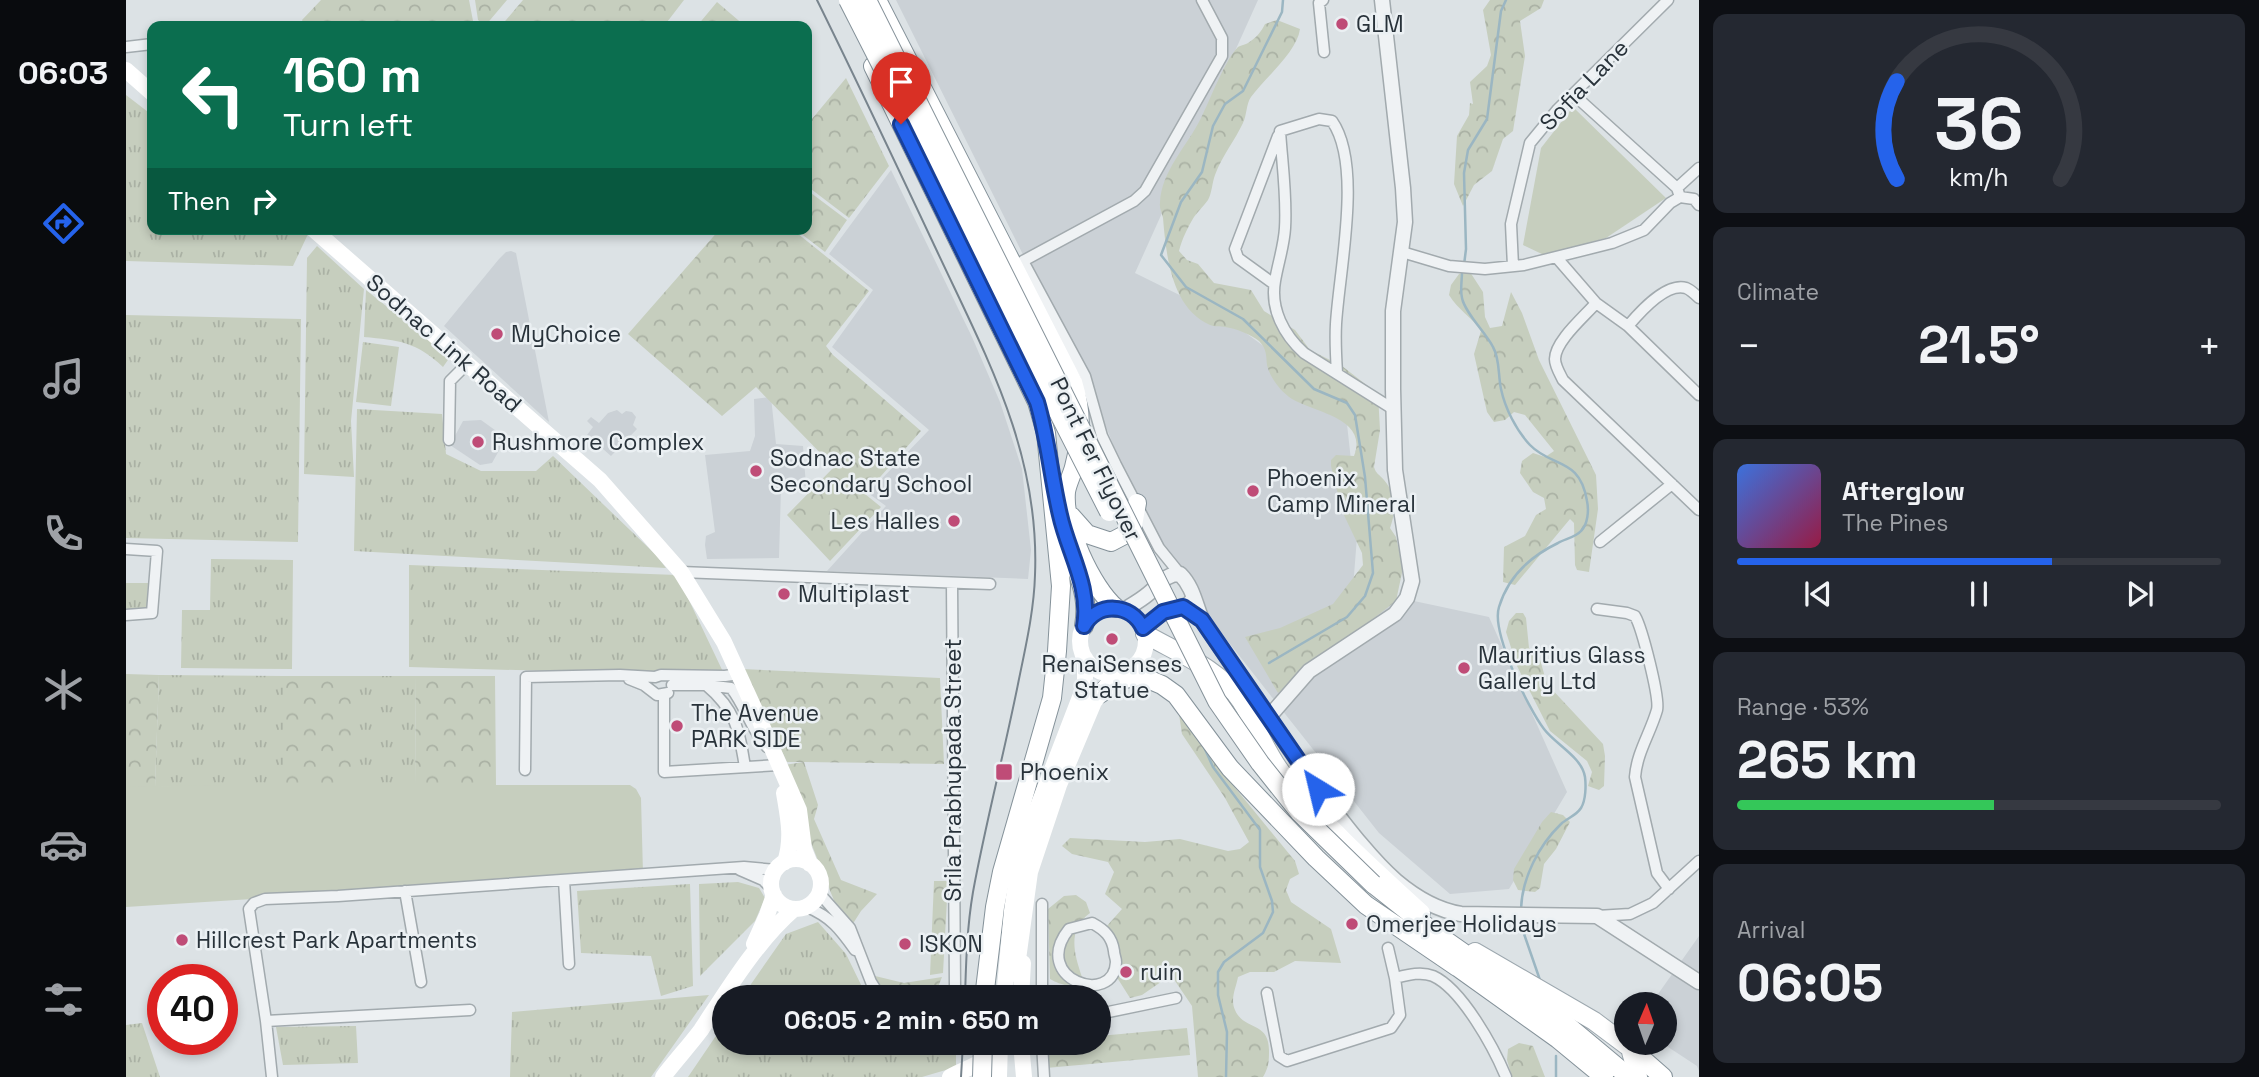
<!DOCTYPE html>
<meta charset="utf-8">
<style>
body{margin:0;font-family:"Space Grotesk",sans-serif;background:#242831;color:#f1f3f6;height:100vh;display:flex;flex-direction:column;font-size:26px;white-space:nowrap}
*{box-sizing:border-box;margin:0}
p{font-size:23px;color:#9ea1a6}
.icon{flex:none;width:38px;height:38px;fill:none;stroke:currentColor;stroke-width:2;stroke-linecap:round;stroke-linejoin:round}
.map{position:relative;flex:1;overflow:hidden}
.side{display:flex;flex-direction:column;gap:14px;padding:14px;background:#0d0f14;width:560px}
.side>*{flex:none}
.guide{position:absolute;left:21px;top:21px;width:665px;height:214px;border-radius:14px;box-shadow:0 4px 10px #0003;background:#0b6e4f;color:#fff;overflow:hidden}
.needle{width:46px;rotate:2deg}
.controls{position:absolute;left:1488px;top:992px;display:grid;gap:14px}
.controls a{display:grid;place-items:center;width:63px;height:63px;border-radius:50%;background:#171b24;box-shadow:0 4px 10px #0003;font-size:35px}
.speed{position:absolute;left:21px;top:964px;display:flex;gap:14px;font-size:35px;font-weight:700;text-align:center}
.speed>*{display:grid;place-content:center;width:91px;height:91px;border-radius:50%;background:#171b24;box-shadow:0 4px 10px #0003;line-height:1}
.speed .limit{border:10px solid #d22;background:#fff;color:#111}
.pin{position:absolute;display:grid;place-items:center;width:60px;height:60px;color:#fff;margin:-72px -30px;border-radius:50% 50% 50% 0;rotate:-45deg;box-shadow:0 0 7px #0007}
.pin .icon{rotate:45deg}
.me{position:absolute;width:77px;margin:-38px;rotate:324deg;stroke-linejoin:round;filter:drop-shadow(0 0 5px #0008)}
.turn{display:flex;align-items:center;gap:24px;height:147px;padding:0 21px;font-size:32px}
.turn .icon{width:91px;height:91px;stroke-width:2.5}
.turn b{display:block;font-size:49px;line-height:60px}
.then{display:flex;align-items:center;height:66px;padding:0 21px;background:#0003;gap:14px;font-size:26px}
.big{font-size:52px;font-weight:700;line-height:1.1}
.side .tile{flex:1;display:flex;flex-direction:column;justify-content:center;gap:10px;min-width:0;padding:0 24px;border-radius:14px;background:#242831}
.side .dial{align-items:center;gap:0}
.dial svg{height:182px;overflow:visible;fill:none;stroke:#363941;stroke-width:7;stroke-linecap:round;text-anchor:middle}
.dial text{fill:#f1f3f6;stroke:none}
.song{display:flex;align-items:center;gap:21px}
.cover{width:84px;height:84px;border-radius:10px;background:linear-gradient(135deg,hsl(220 70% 55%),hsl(340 70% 35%))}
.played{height:7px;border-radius:4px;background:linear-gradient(90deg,#2563eb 65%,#363941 65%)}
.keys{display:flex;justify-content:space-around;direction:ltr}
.heat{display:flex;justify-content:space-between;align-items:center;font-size:38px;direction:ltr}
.charge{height:10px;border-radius:5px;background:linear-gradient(90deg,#34c759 53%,#363941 0)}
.trip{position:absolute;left:586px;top:985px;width:399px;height:70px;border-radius:35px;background:#171b24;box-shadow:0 4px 10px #0003;font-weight:700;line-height:70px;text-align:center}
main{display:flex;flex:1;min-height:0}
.tabs{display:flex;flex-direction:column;width:126px;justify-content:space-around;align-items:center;background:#090b0e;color:#9ea1a6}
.tabs .icon{width:49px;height:49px}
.tabs .selected{color:#2563eb}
.tabs b{font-size:32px;color:#f1f3f6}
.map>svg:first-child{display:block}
.built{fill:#cbd1d6}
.grass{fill:url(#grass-tufts)}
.forest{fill:url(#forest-crowns)}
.green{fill:#c6cebe}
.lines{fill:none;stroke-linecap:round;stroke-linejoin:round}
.stream{stroke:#9bb6c2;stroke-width:2.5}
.minor-casing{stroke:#a2aaae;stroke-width:13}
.tertiary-casing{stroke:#a2aaae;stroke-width:17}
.primary-casing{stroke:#9da8af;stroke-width:20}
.trunk-casing{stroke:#85929a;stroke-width:20}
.minor{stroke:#eff2f4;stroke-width:10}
.tertiary{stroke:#eff2f4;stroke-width:14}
.secondary{stroke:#fff;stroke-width:16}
.primary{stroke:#fff;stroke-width:18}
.trunk{stroke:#fff;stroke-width:18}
.tram{stroke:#78848d;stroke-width:2}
.trunk-bridge-casing{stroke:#85929a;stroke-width:20;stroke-linecap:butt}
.trunk-bridge{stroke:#fff;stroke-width:18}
.route-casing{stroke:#184099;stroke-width:18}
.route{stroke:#2563eb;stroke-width:12}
.poi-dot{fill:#bf4c77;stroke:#ebf0f3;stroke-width:2.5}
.labels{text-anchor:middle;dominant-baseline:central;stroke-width:5;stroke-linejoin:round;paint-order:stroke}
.poi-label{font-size:23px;fill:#28323a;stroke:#ebf0f3;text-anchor:start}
.street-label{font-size:23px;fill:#28323a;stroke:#ebf0f3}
</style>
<main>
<nav class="tabs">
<b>06:03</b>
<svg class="icon selected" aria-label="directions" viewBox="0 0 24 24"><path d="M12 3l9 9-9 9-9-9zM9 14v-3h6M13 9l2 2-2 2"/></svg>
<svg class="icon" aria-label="music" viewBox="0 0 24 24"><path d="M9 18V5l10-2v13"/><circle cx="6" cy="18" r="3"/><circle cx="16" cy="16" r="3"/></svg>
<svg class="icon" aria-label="phone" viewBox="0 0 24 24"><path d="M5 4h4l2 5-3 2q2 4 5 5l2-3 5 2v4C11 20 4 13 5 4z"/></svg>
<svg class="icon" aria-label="climate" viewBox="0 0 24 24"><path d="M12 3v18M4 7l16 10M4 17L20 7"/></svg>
<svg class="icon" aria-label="car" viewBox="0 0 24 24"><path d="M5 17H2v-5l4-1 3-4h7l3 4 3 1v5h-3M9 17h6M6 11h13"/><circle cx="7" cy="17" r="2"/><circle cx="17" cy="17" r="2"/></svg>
<svg class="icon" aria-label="filters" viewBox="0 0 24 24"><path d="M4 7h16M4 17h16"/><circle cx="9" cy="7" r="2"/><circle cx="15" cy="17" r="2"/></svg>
</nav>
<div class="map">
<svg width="1573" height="1077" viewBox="0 0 1573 1077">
<defs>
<pattern id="grass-tufts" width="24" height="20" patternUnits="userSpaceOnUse" patternTransform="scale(1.75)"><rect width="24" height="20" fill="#c6cebe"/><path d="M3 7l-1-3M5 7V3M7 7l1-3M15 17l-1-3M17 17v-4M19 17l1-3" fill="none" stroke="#aab1a4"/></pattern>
<pattern id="forest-crowns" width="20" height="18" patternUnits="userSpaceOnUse" patternTransform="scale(1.75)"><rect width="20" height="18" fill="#c6cebe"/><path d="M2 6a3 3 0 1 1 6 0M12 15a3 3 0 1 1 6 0" fill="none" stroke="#aab1a4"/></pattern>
</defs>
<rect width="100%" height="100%" fill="#dce2e5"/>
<path class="built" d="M770,0H1132L1009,273L1098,317L1219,406L1232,524L1227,588L1363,617L1441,792L1383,889L1324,894L1253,833L1030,550L967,395Z
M765,170L846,337L874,402L896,469L905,550L902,579L701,571L760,506L742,493L803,430L706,347L747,290L703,254Z
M385,251L390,253L423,422L318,326L373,259L380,252Z
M645,397L650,444L677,446L680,486L655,488L653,558L581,559L579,545L580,536L589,532L579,455L624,451L629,436L628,399Z
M491,410L496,414L500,411L506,412L510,417L507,425L511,429L485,456L461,435L467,427L461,421L465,417L473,423L482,413Z
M355,420L380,438L366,463L354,465L324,445L337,421Z
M1573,936V1071L1571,1066L1536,1043H1538V1004H1525Z"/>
<path class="grass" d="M0,95L26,115V229H176L182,234L167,266L0,261Z
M191,246L238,289L225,421L228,477L178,474L181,258Z
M240,290L324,357L317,367C291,342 272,340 238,337Z
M0,315L175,319L172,542L0,538Z
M237,342L273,347L265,406L230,402Z
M231,409L316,414L320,454L355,471H410L427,456L530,555L540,568L228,551Z
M85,559L167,560L166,669L55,668L56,610H84Z
M283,565L551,575L599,676L283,667Z
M0,583H22L21,606L19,609L0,610Z
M33,675L157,676V785L29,787Z
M225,676H290L289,785H225Z
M612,882L633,888L639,898L629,921L574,976L573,884Z
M564,884L567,986L535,996L525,956L455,953L451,891Z
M692,922L720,954L741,997H616L660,934Z
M583,995L525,1077H384L386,1012Z
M16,1023L34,1077H0V1025Z
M598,1024V1043H830V1067L796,1077H562Z
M230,1026L232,1063L157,1065L150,1027Z"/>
<path class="forest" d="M195,0H343L348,26H179L176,20Z
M349,0H381L359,26L352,20Z
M397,0H558L538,26H375Z
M1364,0H1418L1415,8L1394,21L1399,56L1387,131L1377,139L1366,171L1348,185L1337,206L1328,184L1331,136L1343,115L1344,103L1347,104L1344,82L1361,66L1365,55L1357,10Z
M591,2L619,26H571Z
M1151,20L1174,29C1171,52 1139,78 1125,97C1120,104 1121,115 1117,123C1109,140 1096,156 1089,175C1086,183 1086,193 1082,200C1078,206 1072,211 1068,217C1062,227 1056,239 1053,251L1061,260L1072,264L1088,283L1125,290L1138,311L1169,330L1184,350L1216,366L1252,394L1254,430L1248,467C1250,474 1253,474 1258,480C1271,495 1270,511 1264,528L1270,537L1277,568L1270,601L1152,693L1119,637L1154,628L1207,604L1237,565L1236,553L1216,511L1205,466V460L1210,455L1228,456C1243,418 1187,412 1166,399C1155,392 1144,378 1141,365C1140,356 1141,349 1133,341C1126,335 1109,328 1099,327C1094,326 1088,327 1084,325C1045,308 1040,254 1037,218C1036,213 1033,208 1034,203C1035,171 1062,145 1075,118C1084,100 1099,60 1112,47C1114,46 1120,44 1122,43C1130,38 1135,32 1139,24Z
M720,78L763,166L723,218L681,186V125Z
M681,190L721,220L699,252L669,229H681Z
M594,229H666L743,291L700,346L707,355L795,431L739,494L755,507L704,561L661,515L708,467L630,387L596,416L502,334Z
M1344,272L1357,292L1359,317L1364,328L1376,326L1385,292L1396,313L1413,360L1470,475L1472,509L1463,572L1451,570L1449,565L1448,523L1444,519L1389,585L1377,582L1378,547L1399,536L1410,515L1420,509L1418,498L1407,492L1394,473L1396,461L1407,453L1419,457L1428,451L1399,415L1388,412L1379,420L1368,422L1361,412L1348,354L1355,331C1346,317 1332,310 1323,295L1325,285L1333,274Z
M1390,613H1397L1400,618L1403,648L1413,656L1421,684L1477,744L1479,756L1478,786L1473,790L1462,786L1466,772L1461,761L1424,731L1391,666L1380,632L1383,621Z
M616,669L814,678L818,764L678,762L692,805L688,819L715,880L751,894L735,911L721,933L685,843L658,765L678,762H661Z
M0,674L33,675L29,787H0Z
M157,676H225V785H157Z
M290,676H369L370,785H289Z
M1053,714L1065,722L1106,784L1169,861L1173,874L1164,879L1160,890L1165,902L1205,929L1215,963L1169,961L1148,972H1124L1112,977C1110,988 1104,999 1109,1010C1118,1031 1143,1021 1143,1050C1143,1061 1143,1067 1137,1077H1072L1066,1006L1045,975L1016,995L1004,998L985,968L980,927L996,909L979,894L988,872L982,862L946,854L936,846L944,838L1019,842L1054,839L1102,851L1114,849L1123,842L1099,798L1056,734Z
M1425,812L1437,815L1444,822L1430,849L1418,864L1414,888L1409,892L1392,890L1387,880L1388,869L1416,822Z
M808,881H822L817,973L804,975Z
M950,895L960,902L964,913C941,930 948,953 956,977C944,988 937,986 924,979L922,909L938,896Z
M745,975L778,983L816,977L808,997L759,998Z
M1061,1028L1064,1055L920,1068L918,1043H973V1036Z
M1393,1043L1407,1046L1419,1077H1386L1381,1060L1382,1049Z"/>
<path class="green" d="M1447,107L1540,198L1480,238L1418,255L1397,245L1415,148Z
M97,785H504L510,789L515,798L517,874L0,907V787Z"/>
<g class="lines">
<path class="stream" d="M1338,265L1340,249L1338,173L1342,150L1361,119L1375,11L1380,0
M1336,272C1336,280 1334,290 1336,298C1339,313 1360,333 1367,347C1374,359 1372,375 1375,389C1379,408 1390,430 1404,445C1426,468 1454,457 1461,501C1463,510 1462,524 1455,531C1450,537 1439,539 1432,543C1405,556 1382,577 1373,607C1365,632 1402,708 1418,729C1429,744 1456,757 1459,777C1460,785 1460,800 1455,808C1450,816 1441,818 1435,824C1413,845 1396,878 1395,909
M1143,663L1221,617L1239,596L1247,573L1239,477L1229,415L1221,403L1188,389L1117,319L1060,287L1035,255L1055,202L1076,172L1087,126L1099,104L1117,91L1156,12L1157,0
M1078,747L1087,767L1134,830V867L1146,901L1147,912L1137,933L1098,962L1092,972V995L1101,1032L1100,1077
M1396,919L1397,931L1415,983
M1430,1077V1056"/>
<defs>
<path id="minor" d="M1197,0L1193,3L1198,52
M0,47L26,44
M1447,94L1551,188L1554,197
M1154,131C1156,163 1161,195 1159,228C1158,246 1152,263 1149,281C1144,309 1158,335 1178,353L1267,409
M1154,131L1193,119L1206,121C1237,165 1213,271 1210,324C1209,341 1210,357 1211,373
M1551,188L1573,168
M1276,252L1323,266L1359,269L1398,265L1486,243L1518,230L1544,203L1554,197L1568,199L1573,205
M1431,258L1470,303L1502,326L1573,395
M1387,266L1385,224L1404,143L1432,109L1542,0
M1148,284L1112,258L1109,249L1152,136
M1470,303C1459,316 1429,341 1429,359C1429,366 1434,374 1437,380L1573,510
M1502,326C1513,313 1540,282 1560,288C1565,290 1569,294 1573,298
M323,440L324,381L341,364
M1474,542L1546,484
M0,549L31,551L26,613L0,615
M555,572L864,584
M1054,574L1033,548L990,465L976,436L959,376L897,261L1008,201L1019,191L1096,56V38L1076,0
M1471,609L1501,613L1509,616C1516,628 1534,698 1531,710C1524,734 1511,752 1509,777L1531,873L1543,889
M503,679L518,685L531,695L542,693
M546,685H580L605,688C620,707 625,730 641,747
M580,685C610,710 613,730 619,767
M538,695V772L653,765
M399,770L400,677L494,675L529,677L535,675L599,676L613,674
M614,870L637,880L646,889
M438,880L443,964
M279,891L295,982
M693,893L724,928L745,982L755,998
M681,907C705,917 714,929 729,950
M1471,916L1504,914L1527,903L1573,861
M966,923C979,930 986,937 988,951C988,955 990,958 990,962C988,1008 903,979 943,929Z
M1262,948L1269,978
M1141,993L1153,1056L1161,1061L1265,1028L1274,1015L1269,978C1281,975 1295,971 1307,976C1336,989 1368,1048 1380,1077
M825,998L829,987L826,583
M916,998V904
M973,1014L1050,998
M140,1021L344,1010
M916,1043L918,1077
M146,1077L140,1021L123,909L128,903L139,899L212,896L618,867L650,870"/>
<path id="tertiary" d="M998,610C1006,605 1015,600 1022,594C1034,585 1038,574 1054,574C1067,587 1069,603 1076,620C1116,680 1157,742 1200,800C1220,826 1245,859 1270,881C1289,897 1310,910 1335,914L1471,916L1573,982
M1017,628L1037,612L1062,605L1067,599
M1142,718L1183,671L1269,614L1281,598L1286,581L1269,470L1267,389V311L1279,222L1277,188L1256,0"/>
<path id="primary" d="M1019,634C1052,653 1094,669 1115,701C1131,726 1140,754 1158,776C1199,826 1247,869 1295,913
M1349,952L1468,1021L1504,1048L1512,1077"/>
<path id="trunk" d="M751,0L947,382C956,411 956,437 948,467C946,475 941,484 940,492C937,525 966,588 990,608
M747,66L911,402L920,433L935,586L931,651L926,698L876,872L869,907L858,998
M945,516L961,534L985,542L1006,531L1011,503
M949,565C957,587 962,603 958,626
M1001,670L1036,685L1050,695L1104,768L1190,858L1240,905L1331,967
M974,694L989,681L1015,676
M1247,884L1309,933L1442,1026L1503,1077
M1323,961L1432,1039L1478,1077
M1504,1048L1537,1077"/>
</defs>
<use href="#minor" class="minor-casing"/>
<use href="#tertiary" class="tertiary-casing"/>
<use href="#primary" class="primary-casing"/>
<use href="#trunk" class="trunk-casing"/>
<use href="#minor" class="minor"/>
<use href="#tertiary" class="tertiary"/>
<path class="secondary" d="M0,70L26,93
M187,229L474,480L555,572L598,642L634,721L673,810L678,849L684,864
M954 641a33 33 0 1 1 66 0a33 33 0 1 1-66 0Z
M658,793C662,817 667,838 659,862
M645 884a25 25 0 1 1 50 0a25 25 0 1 1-50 0Z
M628,944L641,915L648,895
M890,974L904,872L933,785L968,702L981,685
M878,998L886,911L891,877L904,827L959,684V658
M895,998L897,963
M895,1043L898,1077
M537,1077C549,1061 563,1046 575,1030C602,989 631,941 668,909
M824,1077C843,1066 861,1065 871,1043
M873,1077L874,1043"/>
<use href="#primary" class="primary"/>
<use href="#trunk" class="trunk"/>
<path class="tram" d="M691,0C732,83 771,166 810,249C860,356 914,452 909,575C908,610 900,645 893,679C879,750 860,821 847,892C841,927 840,962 839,998
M835,1077L837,1043"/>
<defs>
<path id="trunk-bridge" d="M722,0L983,512
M741,0L1091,701L1134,763L1173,812L1247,884
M856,1077L857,1043"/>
</defs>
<use href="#trunk-bridge" class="trunk-bridge-casing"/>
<use href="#trunk-bridge" class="trunk-bridge"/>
</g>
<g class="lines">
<defs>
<path id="route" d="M775,124L911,402C922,439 925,477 934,515C942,552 965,587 958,626C971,602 1005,603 1017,628L1037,612L1057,607L1076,620L1192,789"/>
</defs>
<use href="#route" class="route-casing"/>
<use href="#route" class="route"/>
</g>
<g class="poi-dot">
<circle cx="1216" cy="24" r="7"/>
<circle cx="371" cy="334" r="7"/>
<circle cx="352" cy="442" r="7"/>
<circle cx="630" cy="471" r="7"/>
<circle cx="1127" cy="491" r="7"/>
<circle cx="828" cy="521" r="7"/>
<circle cx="658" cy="594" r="7"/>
<circle cx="986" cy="639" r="7"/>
<circle cx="1338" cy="668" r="7"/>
<circle cx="551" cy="726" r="7"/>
<rect x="869" y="763" width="18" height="18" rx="3.5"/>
<circle cx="1226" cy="924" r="7"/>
<circle cx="56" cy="940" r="7"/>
<circle cx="779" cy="944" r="7"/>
<circle cx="1000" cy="972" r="7"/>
</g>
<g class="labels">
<g class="poi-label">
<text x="1230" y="24">GLM</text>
<text x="385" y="334">MyChoice</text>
<text x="366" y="442">Rushmore Complex</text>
<text x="644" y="458">Sodnac State<tspan x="644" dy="26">Secondary School</tspan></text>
<text x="1141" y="478">Phoenix<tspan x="1141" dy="26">Camp Mineral</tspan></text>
<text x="814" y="521" text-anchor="end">Les Halles</text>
<text x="672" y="594">Multiplast</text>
<text x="1352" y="655">Mauritius Glass<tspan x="1352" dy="26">Gallery Ltd</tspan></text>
<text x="986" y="664" text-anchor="middle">RenaiSenses<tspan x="986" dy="26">Statue</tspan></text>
<text x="565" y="713">The Avenue<tspan x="565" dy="26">PARK SIDE</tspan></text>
<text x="894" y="772">Phoenix</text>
<text x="1240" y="924">Omerjee Holidays</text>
<text x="70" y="940">Hillcrest Park Apartments</text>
<text x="793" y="944">ISKON</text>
<text x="1014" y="972">ruin</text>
</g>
<g class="street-label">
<text transform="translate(1458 85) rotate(-46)">Sofia Lane</text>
<text transform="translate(318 343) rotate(41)">Sodnac Link Road</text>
<text transform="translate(970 459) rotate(64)">Pont Fer Flyover</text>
<text transform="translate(827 770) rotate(-90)">Srila Prabhupada Street</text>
</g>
</g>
</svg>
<div class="controls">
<a><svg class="needle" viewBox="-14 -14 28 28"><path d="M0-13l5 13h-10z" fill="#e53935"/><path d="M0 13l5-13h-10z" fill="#9ea1a6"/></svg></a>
</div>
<div class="speed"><div class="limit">40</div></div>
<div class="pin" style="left:775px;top:124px;background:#d93025"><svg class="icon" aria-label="arrive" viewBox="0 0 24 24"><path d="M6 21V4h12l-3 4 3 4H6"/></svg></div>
<svg class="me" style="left:1192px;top:789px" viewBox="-20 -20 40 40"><circle r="19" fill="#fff"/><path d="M0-13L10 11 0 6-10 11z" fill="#2563eb"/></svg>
<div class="trip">06:05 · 2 min · 650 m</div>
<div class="guide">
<div class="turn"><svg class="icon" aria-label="left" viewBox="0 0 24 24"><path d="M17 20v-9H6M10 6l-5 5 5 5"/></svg><div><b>160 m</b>Turn left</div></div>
<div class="then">Then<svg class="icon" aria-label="right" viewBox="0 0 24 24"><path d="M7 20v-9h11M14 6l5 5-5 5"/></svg></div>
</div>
</div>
<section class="side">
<div class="tile dial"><svg viewBox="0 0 100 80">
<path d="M14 69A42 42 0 1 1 86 69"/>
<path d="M14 69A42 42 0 0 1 14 26" stroke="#2563eb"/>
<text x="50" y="56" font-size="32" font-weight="700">36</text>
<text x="50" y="72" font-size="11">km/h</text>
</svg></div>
<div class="tile"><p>Climate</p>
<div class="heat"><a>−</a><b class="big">21.5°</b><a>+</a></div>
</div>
<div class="tile">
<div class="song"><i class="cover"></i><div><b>Afterglow</b><p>The Pines</p></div></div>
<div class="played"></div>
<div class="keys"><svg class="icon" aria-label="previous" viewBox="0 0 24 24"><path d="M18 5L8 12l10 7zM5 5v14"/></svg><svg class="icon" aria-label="pause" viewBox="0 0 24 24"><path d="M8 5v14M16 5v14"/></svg><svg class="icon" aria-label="next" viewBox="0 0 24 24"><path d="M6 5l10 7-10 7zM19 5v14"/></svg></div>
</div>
<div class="tile"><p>Range · 53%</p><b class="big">265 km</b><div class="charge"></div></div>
<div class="tile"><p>Arrival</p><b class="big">06:05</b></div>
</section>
</main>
